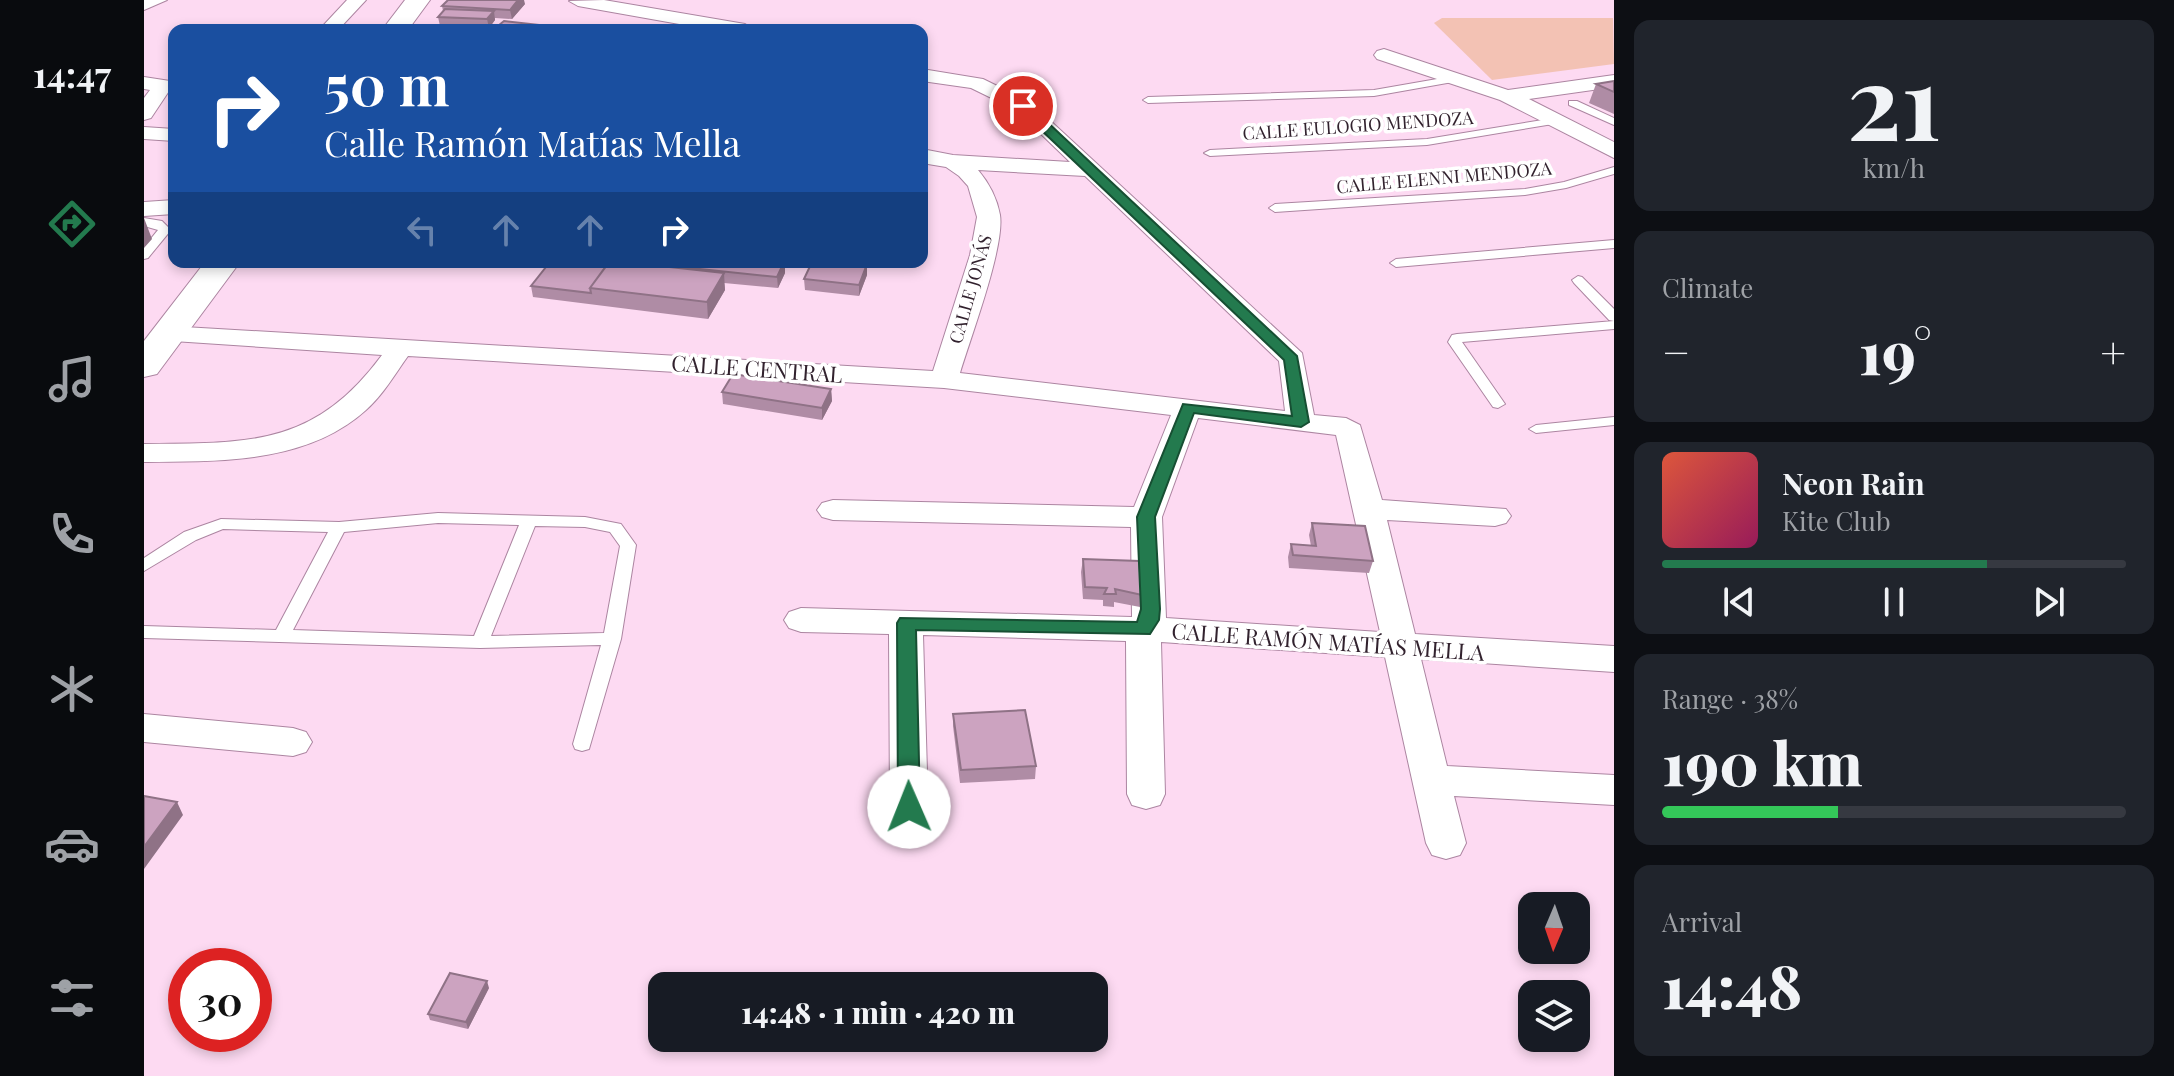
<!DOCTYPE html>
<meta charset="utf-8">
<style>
body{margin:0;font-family:"Playfair Display",serif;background:#20242c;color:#f1f3f6;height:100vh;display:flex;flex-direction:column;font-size:30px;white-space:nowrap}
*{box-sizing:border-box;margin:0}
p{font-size:26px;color:#9ea1a6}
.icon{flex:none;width:44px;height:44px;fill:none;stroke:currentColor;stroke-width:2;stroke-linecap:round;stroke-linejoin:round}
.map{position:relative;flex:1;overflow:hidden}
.panel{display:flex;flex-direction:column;gap:20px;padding:20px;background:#0d0f14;width:560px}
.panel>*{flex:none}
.banner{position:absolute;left:24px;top:24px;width:760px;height:244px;border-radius:16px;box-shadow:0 4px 12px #0003;background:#1a4fa0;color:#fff;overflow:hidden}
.needle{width:52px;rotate:182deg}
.buttons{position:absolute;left:1374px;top:892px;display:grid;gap:16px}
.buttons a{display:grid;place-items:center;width:72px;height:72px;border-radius:16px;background:#171b24;box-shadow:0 4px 12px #0003;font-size:40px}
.speed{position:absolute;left:24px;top:948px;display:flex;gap:16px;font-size:40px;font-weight:700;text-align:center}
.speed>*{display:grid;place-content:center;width:104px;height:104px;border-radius:50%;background:#171b24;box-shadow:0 4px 12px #0003;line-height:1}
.speed .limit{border:12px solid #d22;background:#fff;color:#111}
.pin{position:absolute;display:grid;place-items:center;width:68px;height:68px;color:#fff;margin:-34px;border:4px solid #fff;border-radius:50%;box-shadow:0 2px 8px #0007}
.me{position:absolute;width:88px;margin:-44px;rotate:359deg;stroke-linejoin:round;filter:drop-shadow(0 0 6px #0008)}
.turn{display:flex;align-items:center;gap:28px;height:168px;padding:0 24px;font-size:36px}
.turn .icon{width:104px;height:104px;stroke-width:2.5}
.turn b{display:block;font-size:56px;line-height:68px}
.lanes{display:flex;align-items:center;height:76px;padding:0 24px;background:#0003;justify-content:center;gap:40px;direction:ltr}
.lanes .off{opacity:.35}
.big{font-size:60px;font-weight:800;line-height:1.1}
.panel .card{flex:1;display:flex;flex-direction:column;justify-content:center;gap:12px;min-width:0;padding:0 28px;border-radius:16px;background:#20242c}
.panel .dial{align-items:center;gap:0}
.dial b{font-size:104px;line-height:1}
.song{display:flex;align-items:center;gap:24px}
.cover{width:96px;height:96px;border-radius:12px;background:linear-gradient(135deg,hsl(10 70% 55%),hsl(330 70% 35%))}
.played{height:8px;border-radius:4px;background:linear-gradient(90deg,#237a4e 70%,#363941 70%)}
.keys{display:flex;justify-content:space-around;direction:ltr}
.heat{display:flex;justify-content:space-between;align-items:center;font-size:44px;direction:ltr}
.charge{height:12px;border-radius:6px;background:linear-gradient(90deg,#34c759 38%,#363941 0)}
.trip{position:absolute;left:504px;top:972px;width:460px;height:80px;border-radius:16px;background:#171b24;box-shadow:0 4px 12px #0003;font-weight:800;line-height:80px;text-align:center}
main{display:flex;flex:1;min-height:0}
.menu{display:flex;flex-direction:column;width:144px;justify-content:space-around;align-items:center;background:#090b0e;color:#9ea1a6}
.menu .icon{width:56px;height:56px}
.menu .on{color:#237a4e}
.menu b{font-size:36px;color:#f1f3f6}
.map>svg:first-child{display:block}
.green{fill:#f3c2b4}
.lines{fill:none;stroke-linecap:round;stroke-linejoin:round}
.lane-casing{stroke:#ac85a1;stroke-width:2}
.street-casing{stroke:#ac85a1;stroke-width:2}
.secondary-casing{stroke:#ac85a1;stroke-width:2}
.lane{fill:#fff;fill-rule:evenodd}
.street{fill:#fff;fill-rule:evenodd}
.secondary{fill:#fff;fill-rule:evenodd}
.wall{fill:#af8ca5}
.shaded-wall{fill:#8f7286}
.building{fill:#cca3c0;stroke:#8f7286;stroke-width:2}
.route{fill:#237a4e;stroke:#174f33;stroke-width:2}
.labels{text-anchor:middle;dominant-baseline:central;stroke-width:7;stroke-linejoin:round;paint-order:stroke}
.far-street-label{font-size:18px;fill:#32222e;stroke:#fff}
.street-label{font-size:22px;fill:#32222e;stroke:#fff}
</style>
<main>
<nav class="menu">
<b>14:47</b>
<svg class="icon on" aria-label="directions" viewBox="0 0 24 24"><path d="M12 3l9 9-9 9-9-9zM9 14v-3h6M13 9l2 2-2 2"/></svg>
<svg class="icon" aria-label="music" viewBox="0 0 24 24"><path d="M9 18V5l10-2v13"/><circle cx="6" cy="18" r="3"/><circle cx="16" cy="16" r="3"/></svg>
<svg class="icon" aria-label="phone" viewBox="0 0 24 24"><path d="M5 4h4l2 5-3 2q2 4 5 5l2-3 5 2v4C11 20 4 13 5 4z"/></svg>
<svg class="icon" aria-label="climate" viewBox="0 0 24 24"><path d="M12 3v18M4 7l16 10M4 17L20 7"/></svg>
<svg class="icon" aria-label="car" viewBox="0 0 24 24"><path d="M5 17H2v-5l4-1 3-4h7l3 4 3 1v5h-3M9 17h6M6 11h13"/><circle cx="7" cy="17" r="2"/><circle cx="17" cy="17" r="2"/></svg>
<svg class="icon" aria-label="filters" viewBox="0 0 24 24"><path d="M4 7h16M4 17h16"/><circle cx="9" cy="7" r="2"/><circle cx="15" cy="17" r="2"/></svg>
</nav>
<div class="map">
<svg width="1470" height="1076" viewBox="0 0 1470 1076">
<rect width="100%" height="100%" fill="#fddaf2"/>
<path class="green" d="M1298,18H1469L1470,64L1348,80L1290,23Z"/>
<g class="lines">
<defs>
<path id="lane" d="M1316,75L1321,78L1320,80L1230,96L1004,103L999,100L1004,97L1230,90Z
M1425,101H1433L1470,118V125L1425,105Z
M1411,118L1415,119V123L1283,145L1066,156L1060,153L1066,150L1283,139Z
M1470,167V174L1422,188L1381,195L1131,212L1125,208L1131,204L1381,189L1420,182Z
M0,218L18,221L27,230L4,258L0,259V247L14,230L0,226Z
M1470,240V248L1252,267L1246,263L1252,259Z
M1434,276L1438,277L1470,309V321L1465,320L1430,283L1428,280Z
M1470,321V329L1318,342L1361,404L1354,408L1349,407L1304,342L1308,335L1313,334Z
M1470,417V425L1392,433L1385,429L1392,425Z
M294,513L441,517L477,524L492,545L477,639L445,749L438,751L431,749L429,744L457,645L336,648L0,638V626L132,630L184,532L79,529L52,540L0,571V558L40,532L77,519L195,522ZM294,523L375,525L330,636L149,630L200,532ZM391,526L441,527L466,532L476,546L460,633L347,636Z"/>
<path id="street" d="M0,0H23L0,10Z
M203,0H222L194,30H175Z
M460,0L601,24L610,30H569L434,6L425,1Z
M1240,49L1364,90L1470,75V87L1385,99L1470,142V158L1356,100L1233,59L1230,55L1233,51Z
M778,69L839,79L886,102L1158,353L1170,415L1202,418L1216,425L1238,500L1362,509L1367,516L1362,523L1351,526L1243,520L1271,634L1470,646V672L1277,659L1303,766L1470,775V805L1310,796L1322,843L1316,855L1302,859L1288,855L1282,843L1241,657L1017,642L1021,794L1016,805L1002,809L988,805L983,794L982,641L779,635L784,807L779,818L765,823L751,818L746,807L745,634L657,632L645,628L640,620L645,612L657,608L988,617L987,527L689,520L678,517L673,510L678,503L689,500L990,507L1027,415L800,388L264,356C251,374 239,395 222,410C162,464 76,461 0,462V444C105,443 170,447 238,355L14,340L10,334L14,328L23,326L789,371L826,255L833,217L824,186L815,176L802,167L778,163V149L809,155L926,162L872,110L827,88L778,81ZM834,170L941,176L1135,361L1141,411L816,373C826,339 861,247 856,215C853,198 845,183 834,170ZM1054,418L1192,435L1236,632L1022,618L1018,517Z
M0,77L26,81L29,85L7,118L0,120V98L6,90L0,89Z
M0,127L30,129V141L0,139Z
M30,200V214L0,216V202Z
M0,714L149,728L162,732L168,742L162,752L149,756L0,742Z"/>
<path id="secondary" d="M261,0H286L264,30H238Z
M61,262H96L13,374L0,377V341Z"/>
</defs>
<use href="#lane" class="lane-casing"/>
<use href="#street" class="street-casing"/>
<use href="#secondary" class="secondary-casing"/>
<use href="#lane" class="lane"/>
<use href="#street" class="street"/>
<use href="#secondary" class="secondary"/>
</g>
<path class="wall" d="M381,4L368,19L351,18V20L345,28L296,26L294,17L299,11L298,6Z
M1470,81V114L1445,103L1452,84Z
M449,262H501L500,264L518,266V265L641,262V273L634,288L580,283L581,290L564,319L389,297L387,286L463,265L464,264Z
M723,275L715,296L661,290L660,279Z
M687,389L688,401L678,420L579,404L578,392Z
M1168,523L1229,561L1225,573L1145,568L1144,557L1147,544L1167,546L1165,535Z
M939,559L998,595L996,607L970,602V607L959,606V600L939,599L937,572Z
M809,714L892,766L891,779L816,783L809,726Z
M345,988L324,1029L286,1020L284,1014Z"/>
<path class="shaded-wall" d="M374,0H380L381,4L368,19L366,10Z
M350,11L351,20L345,28L343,19Z
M0,218L8,239L0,248Z
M641,262V273L634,288L633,277Z
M723,264V275L715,296V285Z
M580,273L581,290L564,319L563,302Z
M687,389L688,401L678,420V408Z
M33,802L39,815L0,869V847Z
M343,981L345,988L324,1029L322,1022Z"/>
<path class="building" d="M304,0H374L366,10L298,6Z
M301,9L350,11L343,19L294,17Z
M360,21L404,26L399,30H349Z
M1470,81V92L1452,84Z
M406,262H437L463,265L446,288L447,293L387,286Z
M465,262H480L580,273L563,302L446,288Z
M520,262H640L633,277L518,265Z
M668,262H704L723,264L715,285L660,279Z
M589,374L687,389L678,408L578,392Z
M1168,523L1221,526L1229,561L1149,555L1147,544L1172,546Z
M939,559L995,561L998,595L971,589L972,594H960L963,588L941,587Z
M881,710L892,766L817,770L809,714Z
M0,796L33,802L0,847Z
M306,973L343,981L322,1022L284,1014Z"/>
<path class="route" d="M875,104H884L1153,356L1165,422L1157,427L1050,413L1011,517L1016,609L1015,620L1006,634L772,630L776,807L773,813H757L754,807L753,623L756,618L993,622L997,609L993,517L1039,404L1148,416L1140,360L875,109Z"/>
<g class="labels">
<g class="far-street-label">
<text transform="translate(1214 125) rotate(-4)">CALLE EULOGIO MENDOZA</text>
<text transform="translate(1300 177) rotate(-5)">CALLE ELENNI MENDOZA</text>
<text transform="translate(826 289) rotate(-74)">CALLE JONÁS</text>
</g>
<g class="street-label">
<text transform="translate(613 368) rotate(4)">CALLE CENTRAL</text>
<text transform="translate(1184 641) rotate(4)">CALLE RAMÓN MATÍAS MELLA</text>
</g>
</g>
</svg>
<div class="buttons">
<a><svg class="needle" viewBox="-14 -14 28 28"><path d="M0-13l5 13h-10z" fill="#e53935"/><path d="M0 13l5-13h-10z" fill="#9ea1a6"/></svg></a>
<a><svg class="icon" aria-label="layers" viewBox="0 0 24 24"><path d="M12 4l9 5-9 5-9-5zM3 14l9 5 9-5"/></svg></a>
</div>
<div class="speed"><div class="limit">30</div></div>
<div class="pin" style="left:879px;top:106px;background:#d93025"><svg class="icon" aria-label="arrive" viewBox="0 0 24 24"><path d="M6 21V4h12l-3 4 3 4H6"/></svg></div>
<svg class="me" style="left:765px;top:807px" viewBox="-20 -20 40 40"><circle r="19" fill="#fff"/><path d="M0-13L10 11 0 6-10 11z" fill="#237a4e"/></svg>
<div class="trip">14:48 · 1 min · 420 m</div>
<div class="banner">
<div class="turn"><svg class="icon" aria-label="right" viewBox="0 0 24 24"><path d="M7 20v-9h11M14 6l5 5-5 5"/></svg><div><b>50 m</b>Calle Ramón Matías Mella</div></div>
<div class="lanes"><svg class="icon off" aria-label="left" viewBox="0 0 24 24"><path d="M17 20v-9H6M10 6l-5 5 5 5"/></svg><svg class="icon off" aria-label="ahead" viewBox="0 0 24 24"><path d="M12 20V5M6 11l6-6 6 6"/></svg><svg class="icon off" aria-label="ahead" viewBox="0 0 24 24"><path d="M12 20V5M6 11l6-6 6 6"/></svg><svg class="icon" aria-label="right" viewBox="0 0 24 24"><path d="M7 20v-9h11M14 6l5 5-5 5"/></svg></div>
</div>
</div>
<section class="panel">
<div class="card dial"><b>21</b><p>km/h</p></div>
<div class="card"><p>Climate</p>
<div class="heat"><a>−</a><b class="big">19°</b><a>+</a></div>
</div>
<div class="card">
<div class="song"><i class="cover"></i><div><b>Neon Rain</b><p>Kite Club</p></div></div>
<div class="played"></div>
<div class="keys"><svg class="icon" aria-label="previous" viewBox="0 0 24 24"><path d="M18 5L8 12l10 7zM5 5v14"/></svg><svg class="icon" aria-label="pause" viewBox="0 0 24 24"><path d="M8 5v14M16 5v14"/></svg><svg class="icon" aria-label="next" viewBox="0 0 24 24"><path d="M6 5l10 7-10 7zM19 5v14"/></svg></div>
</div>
<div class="card"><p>Range · 38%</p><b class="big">190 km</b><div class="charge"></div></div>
<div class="card"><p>Arrival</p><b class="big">14:48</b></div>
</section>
</main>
